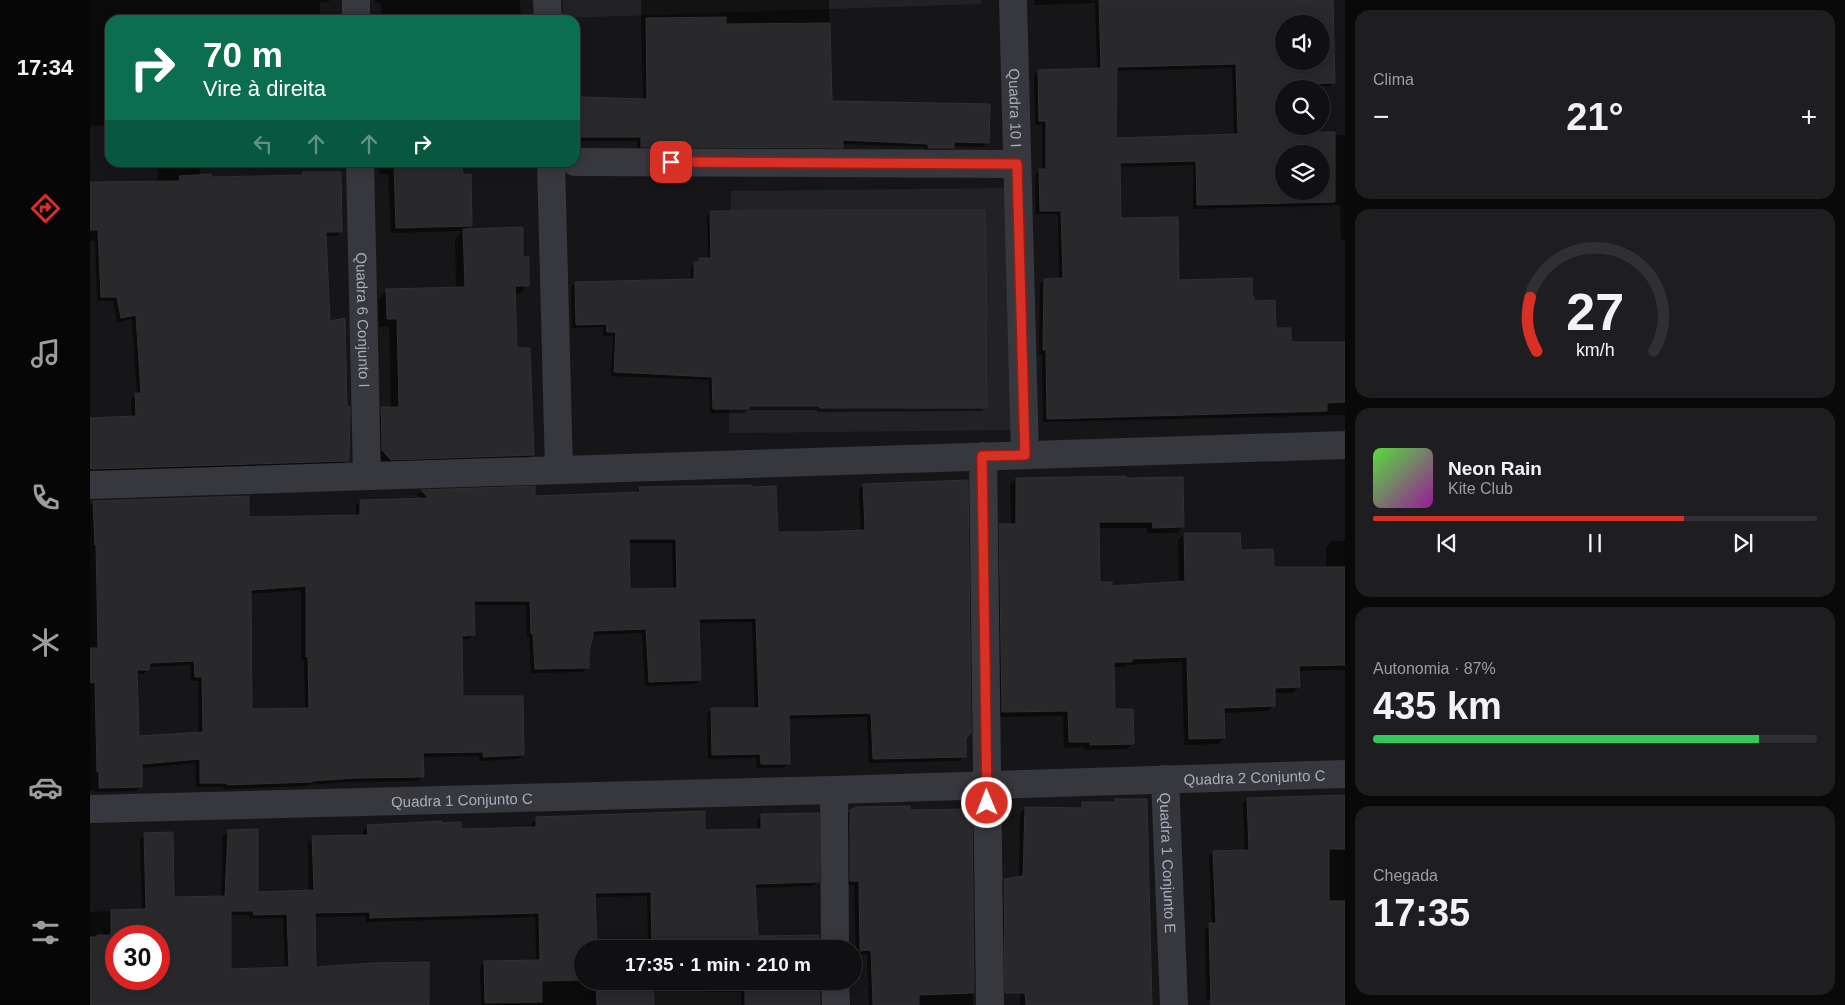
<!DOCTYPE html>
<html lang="pt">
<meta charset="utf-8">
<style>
body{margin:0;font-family:Helvetica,sans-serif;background:#1e1e20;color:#f1f3f6;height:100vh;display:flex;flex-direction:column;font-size:19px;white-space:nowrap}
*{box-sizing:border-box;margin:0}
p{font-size:16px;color:#9c9d9f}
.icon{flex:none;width:28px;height:28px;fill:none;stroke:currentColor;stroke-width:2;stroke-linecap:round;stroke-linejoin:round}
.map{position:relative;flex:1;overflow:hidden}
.sheet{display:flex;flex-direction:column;gap:10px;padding:10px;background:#09090a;width:500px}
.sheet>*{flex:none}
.top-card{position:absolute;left:15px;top:15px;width:475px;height:152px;border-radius:15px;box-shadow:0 2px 12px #0003,0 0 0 1px #303032;background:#0b6e4f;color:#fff;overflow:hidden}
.tools{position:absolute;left:1185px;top:15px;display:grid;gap:10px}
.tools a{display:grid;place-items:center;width:55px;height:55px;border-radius:50%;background:#101012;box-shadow:0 2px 12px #0003,0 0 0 1px #303032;font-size:25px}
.speed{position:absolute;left:15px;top:925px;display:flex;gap:10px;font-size:25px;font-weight:700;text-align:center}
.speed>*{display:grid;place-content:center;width:65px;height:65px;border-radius:50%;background:#101012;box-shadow:0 2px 12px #0003,0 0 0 1px #303032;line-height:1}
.speed .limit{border:8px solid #d22;background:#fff;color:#111}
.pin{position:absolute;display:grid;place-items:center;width:42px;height:42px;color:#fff;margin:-21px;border-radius:10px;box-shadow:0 2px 8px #0006}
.me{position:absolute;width:55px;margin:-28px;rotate:359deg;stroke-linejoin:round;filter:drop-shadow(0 0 4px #0008)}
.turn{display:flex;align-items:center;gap:18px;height:105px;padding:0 15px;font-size:22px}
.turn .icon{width:65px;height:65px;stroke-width:2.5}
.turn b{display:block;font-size:35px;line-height:42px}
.lanes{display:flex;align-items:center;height:48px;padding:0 15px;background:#0003;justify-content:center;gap:25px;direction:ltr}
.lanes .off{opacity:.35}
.big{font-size:38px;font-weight:700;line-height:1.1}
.sheet .widget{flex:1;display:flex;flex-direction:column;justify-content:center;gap:8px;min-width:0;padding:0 18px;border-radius:15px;background:#1e1e20}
.sheet .dial{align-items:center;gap:0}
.dial svg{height:130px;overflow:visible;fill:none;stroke:#303032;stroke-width:7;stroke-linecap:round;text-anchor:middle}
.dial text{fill:#f1f3f6;stroke:none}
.song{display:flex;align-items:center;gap:15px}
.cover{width:60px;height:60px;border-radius:8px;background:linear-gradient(135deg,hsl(110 70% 55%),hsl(300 70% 35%))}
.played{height:5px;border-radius:2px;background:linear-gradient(90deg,#d93025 70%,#303032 70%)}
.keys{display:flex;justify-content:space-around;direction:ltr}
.heat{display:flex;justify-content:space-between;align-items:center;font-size:28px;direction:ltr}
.charge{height:8px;border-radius:4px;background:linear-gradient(90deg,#34c759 87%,#303032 0)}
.trip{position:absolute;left:484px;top:940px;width:288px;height:50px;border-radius:25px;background:#101012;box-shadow:0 2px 12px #0003,0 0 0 1px #303032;font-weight:700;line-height:50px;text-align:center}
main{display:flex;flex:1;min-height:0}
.menu{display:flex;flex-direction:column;width:90px;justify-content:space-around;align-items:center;background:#060607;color:#9c9d9f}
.menu .icon{width:35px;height:35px}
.menu .selected{color:#d93025}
.menu b{font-size:22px;color:#f1f3f6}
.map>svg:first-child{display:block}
.built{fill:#222225}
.shadow{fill:#0007;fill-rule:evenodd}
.building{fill:#29292c;stroke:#303034;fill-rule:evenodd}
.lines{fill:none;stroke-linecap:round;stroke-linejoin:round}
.minor{stroke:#37383d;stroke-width:28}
.route-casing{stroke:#8d1f18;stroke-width:12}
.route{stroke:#d93025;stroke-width:9}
.labels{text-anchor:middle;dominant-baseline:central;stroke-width:5;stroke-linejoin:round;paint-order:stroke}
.street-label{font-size:15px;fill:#a8adb8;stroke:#111113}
</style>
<main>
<nav class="menu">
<b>17:34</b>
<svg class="icon selected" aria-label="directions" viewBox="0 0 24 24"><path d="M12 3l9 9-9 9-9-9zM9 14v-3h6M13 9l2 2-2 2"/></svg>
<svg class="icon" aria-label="music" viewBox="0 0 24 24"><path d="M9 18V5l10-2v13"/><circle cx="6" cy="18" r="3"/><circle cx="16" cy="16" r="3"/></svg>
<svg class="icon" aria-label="phone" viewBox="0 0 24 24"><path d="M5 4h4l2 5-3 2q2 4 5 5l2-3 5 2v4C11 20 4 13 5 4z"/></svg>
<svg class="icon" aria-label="climate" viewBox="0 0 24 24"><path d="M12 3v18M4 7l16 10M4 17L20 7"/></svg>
<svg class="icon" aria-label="car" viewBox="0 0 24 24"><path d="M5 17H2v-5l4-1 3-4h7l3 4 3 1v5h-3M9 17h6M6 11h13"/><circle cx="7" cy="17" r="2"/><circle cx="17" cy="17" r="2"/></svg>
<svg class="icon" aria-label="filters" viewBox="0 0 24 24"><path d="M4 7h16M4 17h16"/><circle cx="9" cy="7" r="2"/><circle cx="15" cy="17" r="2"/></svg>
</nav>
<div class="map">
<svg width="1255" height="1005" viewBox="0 0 1255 1005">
<rect width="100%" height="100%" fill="#161618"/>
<path class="built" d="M473,0H891V4L473,18Z
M916,188L922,430L639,433L641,191Z"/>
<path class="shadow" d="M0,0H240L238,2L230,3V17L227,20H20V125L0,126Z
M285,0H430L431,20H291V3H285Z
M551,0H739L740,103L898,142L893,147L863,146L859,152H834V147L752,144L751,147L747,151H547V141H486L487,103L491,99L553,100Z
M944,0H1242L1244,82L1240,86L1194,89V126L1221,133L1255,135V240H1251L1250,205L1103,209V165L1029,167L1030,220L1088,281L1161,299L1185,329L1200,343L1255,342V415L953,422L952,354H949L950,284L955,280H969L968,214H946L945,174L952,170V125H945L944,75L948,71L1007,69L1005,3L944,5ZM1194,24H1231V61H1194ZM1142,68L1144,136L1025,139V71ZM1194,154H1231V191H1194Z
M67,162H109L110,176L120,179L211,176L214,174L251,231L246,236H235L239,323L258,461L253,465L0,473V419L42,418L41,399L47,395L42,319L27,322L23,301H7L5,241H0V183L68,181Z
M289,162H371L372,176L381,225L376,230L432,258L438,285L429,294H424L426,350L442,455L434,463L292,468L284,459L283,417L292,408H301L299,327H289L288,299L297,290L366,289L365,239L372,231L301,233L298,174H289Z
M621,212L895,407L892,411L727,412V410H657L654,413H620L619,380L521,376L523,336H513V327L482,328L481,287L485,284L601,280V267L609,259H618L617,216Z
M926,479L1093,527L1087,533H1057V528H1008L1009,583L1021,587L1089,582L1088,540L1094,534L1149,551L1183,568H1236V547L1242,541H1255V670L1208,671L1209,687L1203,693H1184V705L1178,711L1133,713L1134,738L1128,744L1094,745L1092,662L1037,665L1035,667H1023V711L1043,743L1037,749L994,750V747L974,748L973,716L907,717L904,531L910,525H921L920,485Z
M774,485L874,738V756L870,761L779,763L777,717L698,719L699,763L694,768H667L666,758L618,759L617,714L622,709L665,710L662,622L608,623L610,679L606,684L555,686L552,633L501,635L497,652V667L493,672L441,673L439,637L437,638L436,605H383L384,635L379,639H371L372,697L433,755L428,759L389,761V756L332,757L333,776L328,781L259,782L217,785L216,786L133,789V787H106L105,763L51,768V786L47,791L5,792V790H0V505L3,502L158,518L266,517V506L270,501L331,499L327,495L331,491L443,488L444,498L545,493L550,489L687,533L771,532L769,490ZM538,543H582L583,589L539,591ZM211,590V661L214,660L215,709L161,711L160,594ZM100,665L101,681H108L109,733L48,737L45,674H54L59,667Z
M1255,797V1005H1152V998L1116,1000L1115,929L1122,924L1119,856L1124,852L1155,851L1153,803L1158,799Z
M1056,800L1061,1005H930L928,937L910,938V886L915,880L929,878L930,813L935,808L988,809L993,804Z
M881,810L883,1005H779L777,954L766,955L764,885H756V816L760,811Z
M671,816L728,882L723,886L664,888L667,937L728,949H558L557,896L504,897L492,949V981H562V1005H391L390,967L395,962L446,961L445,917L276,922V916L223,917L225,968L338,1005H0V912L52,910L50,839L55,835L82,898L131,897L133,836L138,832L167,893L219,891L218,842L223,838L273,837V831L278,826L370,831L442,829V823L446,819L614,831L667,830V820ZM140,915H159L160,919L193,918L195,968L140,970ZM26,936H69V979H26Z
M615,981H729L730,1005H651V992H615Z"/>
<path class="building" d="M1009,0H1243L1245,83L1220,84V89H1194V126H1222V132H1245V202L1107,205L1106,161L1030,163L1031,218L1088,217L1089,280L1162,278V297H1164V301L1185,300L1186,328H1201V342H1255V402L1237,403V411L957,419L956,350H953L954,279L973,278L971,211H950L949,169H956V121H949L948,70L1011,68ZM1194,24H1231V61H1194ZM1146,64L1148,134L1026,138L1027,67ZM1194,154H1231V191H1194Z
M636,17V24L740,23L742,101L900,104L899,143L864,142V148H838V144L753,140V148L551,147V137H490L491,97L557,99L556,18Z
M304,162H372L373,175L381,174L382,226L306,228Z
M213,172H251L252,232H236L240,321L255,318L257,407H260L259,461L2,469L0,468V418L46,416L45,393H51L46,315L31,318L27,297H11L8,230H0V182L90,181L89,176L121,174L122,177L213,175Z
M760,210H895L897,320H896L897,408H730V406H659V409H623L622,377L524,372L526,332H517L516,324L486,325L485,282L604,279V262H609V258H621L620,211Z
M433,227V257H439V286H425L427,348H440L444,455L301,460L292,450L291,407H309L307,319H297L296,289L375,287L373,229Z
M1036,476V478L1093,477L1094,527L1063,528L1062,522H1009L1010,582H1022V586L1095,581L1094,533H1150L1151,550L1183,549L1184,567H1255V665L1209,666L1210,687L1185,688V706L1134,708L1135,738L1099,739L1097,657L1042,659V662H1024L1025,709H1043L1044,744L1000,745V742H979L978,711L912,712L909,524H926V478Z
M878,480L881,733L876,738V757L783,759L781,713L699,715L700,764H671L670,754L622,755L621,708H669L666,618L609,619L611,680L559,682L556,629L504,631L499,652V668L445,669L443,633L441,634L440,601H384L385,635L372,636L373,696H433L434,755L393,757V752L333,753L334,777L265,778L222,781V782L137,785V783H110V759L52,764V787L9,788V772H7L5,682L0,683V648H8L6,544L5,545L3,501L159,496V517L270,515V500L338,498L331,490L445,486V496L550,492L549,487L661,485L662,487L686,486L688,532H726L775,530L773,484ZM539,539H586L587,588L540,589ZM216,586V657L218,656L219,708L162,709L161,590ZM104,661L105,677H112L113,732L49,736L47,670H59L60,663Z
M1255,795V849H1239V901H1255V1005H1121L1119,923H1126L1123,851L1159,850L1157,798Z
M1025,799H1057L1062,1005H936L935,993H915L914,879L933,876L935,807L992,808V802H1025Z
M820,806V810L882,809L884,993L829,995V1005H783L781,950L770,951L769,881H760V810L767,807Z
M615,811V830L671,829V814L729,813V882L665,884L668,936L729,935V949H562L561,892L505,893L507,949H492V980L452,981V1002L395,1003L394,961L450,960L449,913L280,918V912L225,913L226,967L282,963L339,962V1005H0V937H7V935H21V910L56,909L54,833L83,832L84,897L135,896L138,830L168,829V892L224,890L222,836L278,835L277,825L352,821V823L371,822V829L446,827V817ZM141,911H163L164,915L197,914L199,967L141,969ZM26,936H69V979H26Z
M506,981H563L564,1005H507Z
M619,981H729L730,1005H655V988H619Z"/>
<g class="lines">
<g class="minor">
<path d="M266,0V20"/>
<path d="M457,0L458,20"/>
<path id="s1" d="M923,0L935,455"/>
<path id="s2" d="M270,162L277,476"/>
<path d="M461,162L469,470"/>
<path d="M485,162L927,164"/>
<path d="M893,456L900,1005"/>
<path d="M0,485L1255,445"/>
<path id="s3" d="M1075,779L1084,1005"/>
<path d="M744,790L745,949"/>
<path id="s4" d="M0,809L744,790L1255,774"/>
<path d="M745,981L746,1005"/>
</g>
</g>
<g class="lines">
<defs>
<path id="route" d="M581,162L927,164L935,455L892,456L897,803"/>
</defs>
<use href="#route" class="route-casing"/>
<use href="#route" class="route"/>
</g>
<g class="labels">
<g class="street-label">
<text stroke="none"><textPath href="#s1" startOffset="108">Quadra 10 I</textPath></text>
<text stroke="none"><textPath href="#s2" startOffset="158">Quadra 6 Conjunto I</textPath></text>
<text stroke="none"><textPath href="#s4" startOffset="1165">Quadra 2 Conjunto C</textPath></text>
<text stroke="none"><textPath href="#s4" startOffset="372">Quadra 1 Conjunto C</textPath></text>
<text stroke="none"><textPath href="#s3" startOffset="84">Quadra 1 Conjunto E</textPath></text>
</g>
</g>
</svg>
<div class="tools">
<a><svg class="icon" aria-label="sound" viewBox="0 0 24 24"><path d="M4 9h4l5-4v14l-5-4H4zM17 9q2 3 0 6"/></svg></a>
<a><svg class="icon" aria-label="search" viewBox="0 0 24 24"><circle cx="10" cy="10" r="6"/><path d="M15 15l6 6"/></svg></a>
<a><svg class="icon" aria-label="layers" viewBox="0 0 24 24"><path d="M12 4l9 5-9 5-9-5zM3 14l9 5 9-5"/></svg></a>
</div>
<div class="speed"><div class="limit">30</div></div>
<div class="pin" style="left:581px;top:162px;background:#d93025"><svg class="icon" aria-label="arrive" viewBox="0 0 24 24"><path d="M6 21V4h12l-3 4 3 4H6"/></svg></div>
<svg class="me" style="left:897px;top:803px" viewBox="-20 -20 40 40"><circle r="17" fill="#d93025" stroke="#fff" stroke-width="3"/><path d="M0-11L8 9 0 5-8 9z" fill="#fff"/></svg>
<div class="trip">17:35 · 1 min · 210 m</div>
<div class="top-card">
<div class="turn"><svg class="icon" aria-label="right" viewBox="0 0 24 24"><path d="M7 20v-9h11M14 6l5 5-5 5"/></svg><div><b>70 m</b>Vire à direita</div></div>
<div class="lanes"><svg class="icon off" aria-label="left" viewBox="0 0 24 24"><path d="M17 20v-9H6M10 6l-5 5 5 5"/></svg><svg class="icon off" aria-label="ahead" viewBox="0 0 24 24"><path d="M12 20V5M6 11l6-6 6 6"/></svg><svg class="icon off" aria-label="ahead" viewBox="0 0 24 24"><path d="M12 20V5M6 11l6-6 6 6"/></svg><svg class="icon" aria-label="right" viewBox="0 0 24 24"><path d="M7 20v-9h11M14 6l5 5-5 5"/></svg></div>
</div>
</div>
<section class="sheet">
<div class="widget"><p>Clima</p>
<div class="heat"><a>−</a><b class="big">21°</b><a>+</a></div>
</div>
<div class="widget dial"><svg viewBox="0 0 100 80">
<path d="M14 69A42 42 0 1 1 86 69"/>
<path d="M14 69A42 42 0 0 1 10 36" stroke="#d93025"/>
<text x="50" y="56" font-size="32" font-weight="700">27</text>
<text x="50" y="72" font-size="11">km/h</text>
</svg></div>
<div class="widget">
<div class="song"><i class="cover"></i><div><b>Neon Rain</b><p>Kite Club</p></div></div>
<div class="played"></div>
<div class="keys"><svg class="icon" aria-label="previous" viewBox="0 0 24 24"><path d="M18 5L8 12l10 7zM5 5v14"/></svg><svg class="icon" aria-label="pause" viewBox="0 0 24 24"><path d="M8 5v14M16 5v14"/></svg><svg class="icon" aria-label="next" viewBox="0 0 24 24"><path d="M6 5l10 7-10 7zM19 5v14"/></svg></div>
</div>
<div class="widget"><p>Autonomia · 87%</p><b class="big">435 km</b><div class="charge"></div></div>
<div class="widget"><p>Chegada</p><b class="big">17:35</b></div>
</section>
</main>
